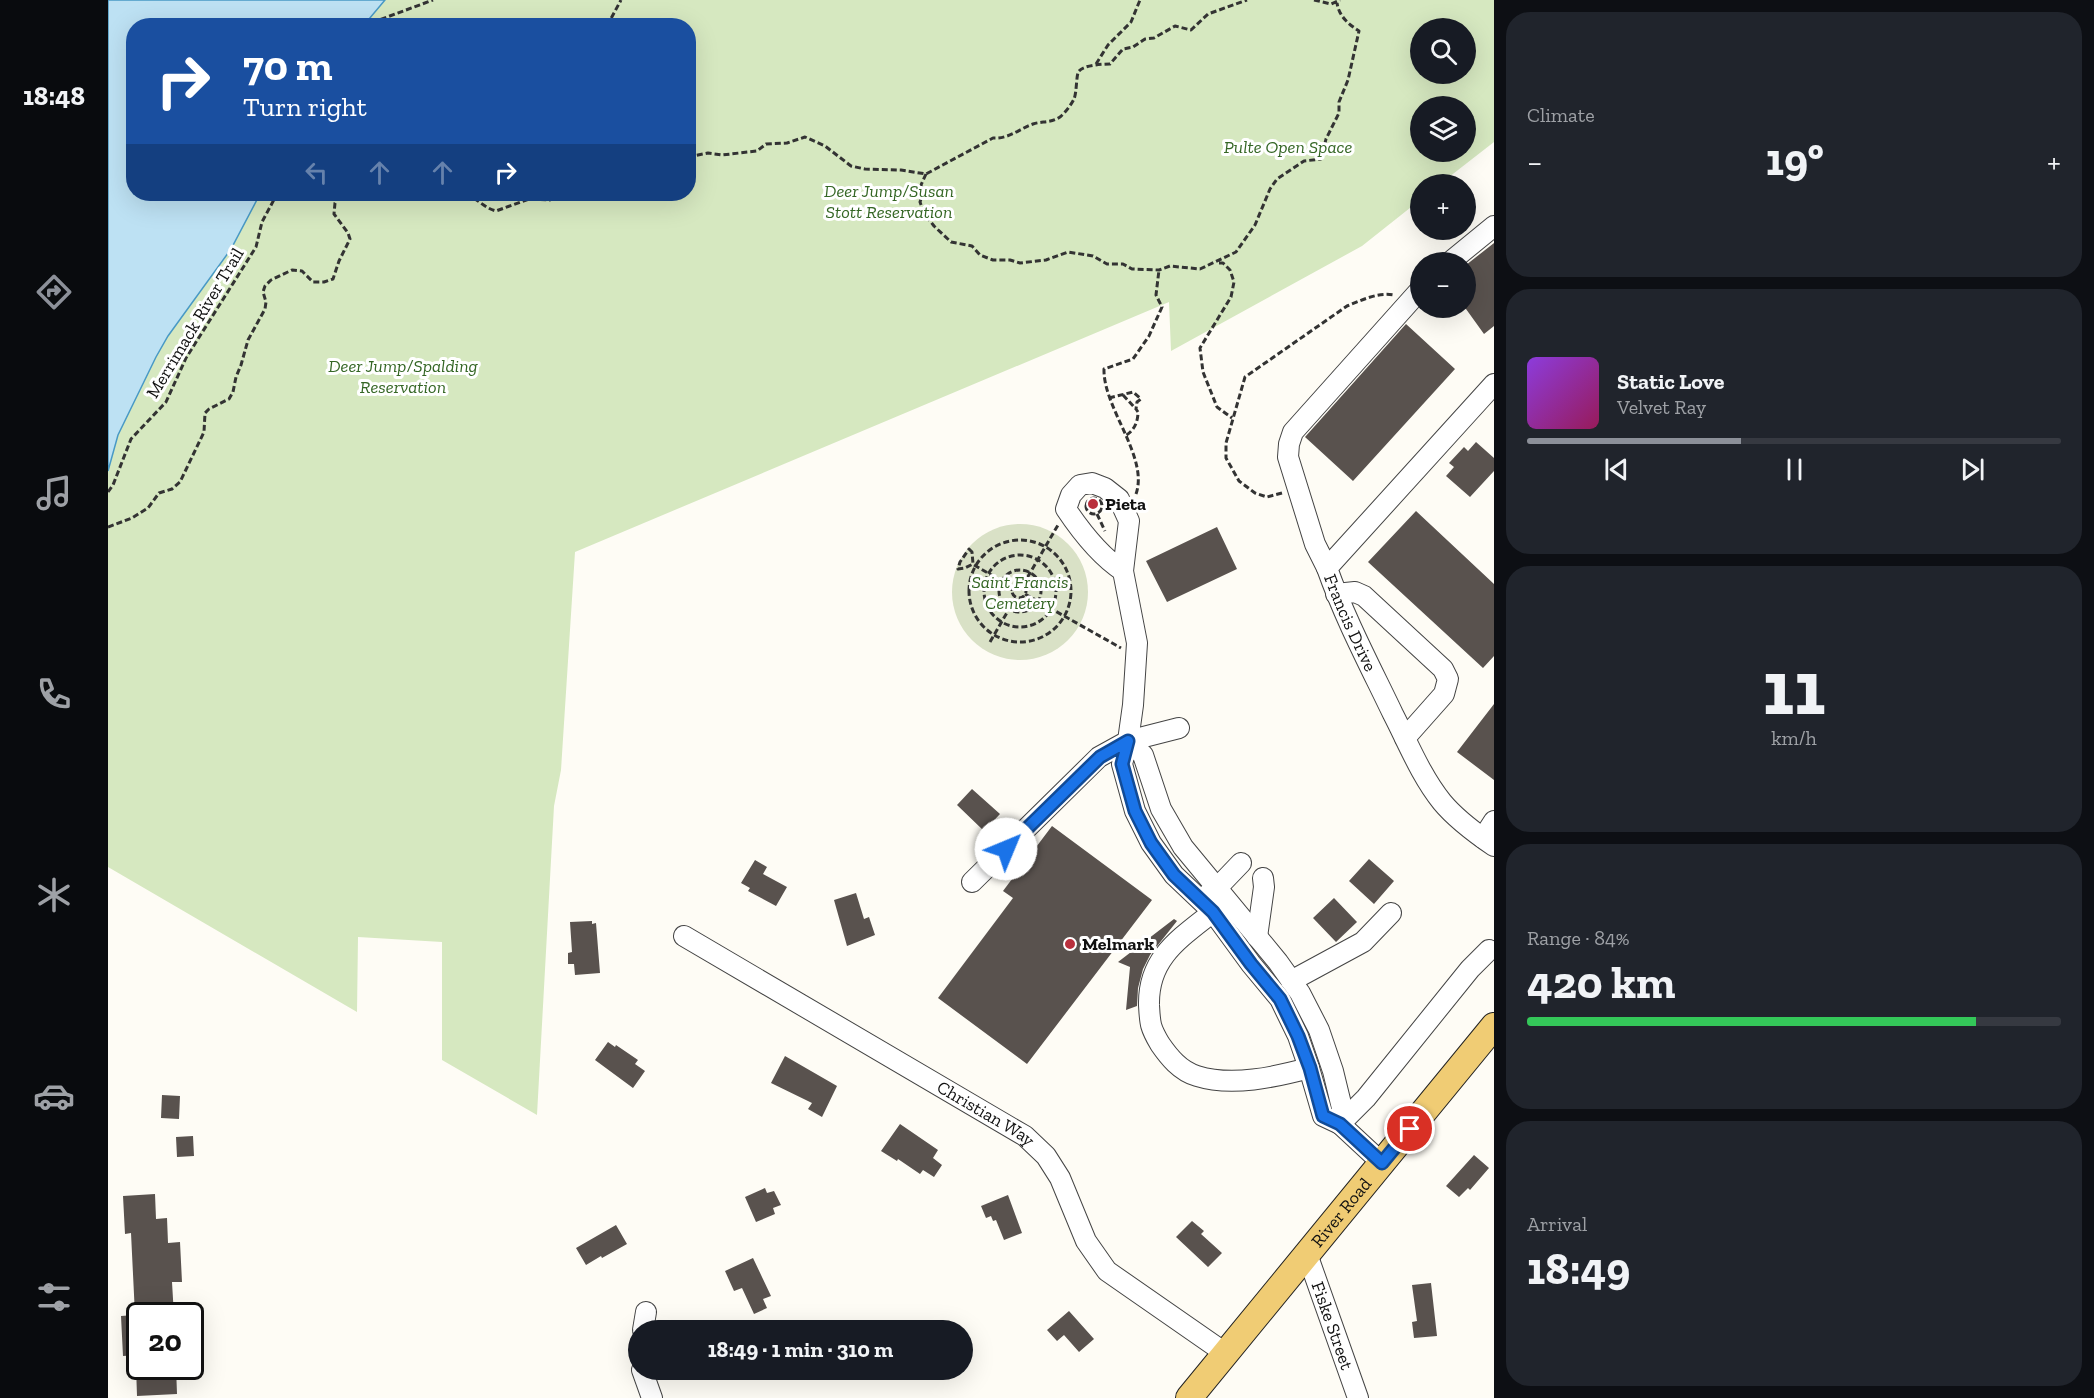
<!DOCTYPE html>
<meta charset="utf-8">
<style>
body{margin:0;font-family:"Zilla Slab",serif;background:#20242c;color:#f1f3f6;height:100vh;display:flex;flex-direction:column;font-size:22px;white-space:nowrap}
*{box-sizing:border-box;margin:0}
p{font-size:20px;color:#9ea1a6}
.icon{flex:none;width:33px;height:33px;fill:none;stroke:currentColor;stroke-width:2;stroke-linecap:round;stroke-linejoin:round}
.map{position:relative;flex:1;overflow:hidden}
.sheet{display:flex;flex-direction:column;gap:12px;padding:12px;background:#0d0f14;width:600px}
.sheet>*{flex:none}
.guide{position:absolute;left:18px;top:18px;width:570px;height:183px;border-radius:24px;box-shadow:0 6px 24px #0002;background:#1a4fa0;color:#fff;overflow:hidden}
.controls{position:absolute;left:1302px;top:18px;display:grid;gap:12px}
.controls a{display:grid;place-items:center;width:66px;height:66px;border-radius:50%;background:#171b24;box-shadow:0 6px 24px #0002;font-size:30px}
.speed{position:absolute;left:18px;top:1302px;display:flex;gap:12px;font-size:30px;font-weight:700;text-align:center}
.speed>*{display:grid;place-content:center;width:78px;height:78px;border-radius:50%;background:#171b24;box-shadow:0 6px 24px #0002;line-height:1}
.speed .limit{border:3px solid #111;border-radius:9px;background:#fff;color:#111}
.pin{position:absolute;display:grid;place-items:center;width:51px;height:51px;color:#fff;margin:-26px;border:3px solid #fff;border-radius:50%;box-shadow:0 2px 6px #0007}
.me{position:absolute;width:66px;margin:-33px;rotate:45deg;stroke-linejoin:round;filter:drop-shadow(0 0 4px #0008)}
.turn{display:flex;align-items:center;gap:21px;height:126px;padding:0 18px;font-size:27px}
.turn .icon{width:78px;height:78px;stroke-width:2.5}
.turn b{display:block;font-size:42px;line-height:51px}
.lanes{display:flex;align-items:center;height:57px;padding:0 18px;background:#0003;justify-content:center;gap:30px;direction:ltr}
.lanes .off{opacity:.35}
.big{font-size:45px;font-weight:700;line-height:1.1}
.sheet .widget{flex:1;display:flex;flex-direction:column;justify-content:center;gap:9px;min-width:0;padding:0 21px;border-radius:24px;background:#20242c}
.sheet .dial{align-items:center;gap:0}
.dial b{font-size:78px;line-height:1}
.song{display:flex;align-items:center;gap:18px}
.cover{width:72px;height:72px;border-radius:9px;background:linear-gradient(135deg,hsl(270 70% 55%),hsl(330 70% 35%))}
.played{height:6px;border-radius:3px;background:linear-gradient(90deg,#8c9099 40%,#363941 40%)}
.keys{display:flex;justify-content:space-around;direction:ltr}
.heat{display:flex;justify-content:space-between;align-items:center;font-size:33px;direction:ltr}
.charge{height:9px;border-radius:4px;background:linear-gradient(90deg,#34c759 84%,#363941 0)}
.trip{position:absolute;left:520px;top:1320px;width:345px;height:60px;border-radius:30px;background:#171b24;box-shadow:0 6px 24px #0002;font-weight:700;line-height:60px;text-align:center}
main{display:flex;flex:1;min-height:0}
.menu{display:flex;flex-direction:column;width:108px;justify-content:space-around;align-items:center;background:#090b0e;color:#9ea1a6}
.menu .icon{width:42px;height:42px}
.menu .on{color:#8c9099}
.menu b{font-size:27px;color:#f1f3f6}
.map>svg:first-child{display:block}
.green{fill:#d6e8c0;fill-rule:evenodd}
.cemetery{fill:#d9e1c6}
.water{fill:#bde1f3;stroke:#4899c5;stroke-width:1.5}
.building{fill:#59524e}
.lines{fill:none;stroke-linecap:round;stroke-linejoin:round}
.minor-casing{stroke:#444;stroke-width:22}
.major-casing{stroke:#222;stroke-width:28}
.path{stroke:#333;stroke-width:3;stroke-dasharray:6 3;stroke-linecap:butt}
.minor{stroke:#fff;stroke-width:20}
.major{stroke:#f0cc74;stroke-width:26}
.route-casing{stroke:#114b97;stroke-width:15}
.route{stroke:#1a73e8;stroke-width:10}
.poi-dot{fill:#b9303d;stroke:#fff;stroke-width:2}
.labels{text-anchor:middle;dominant-baseline:central;stroke-width:6;stroke-linejoin:round;paint-order:stroke}
.park-label{font-size:18px;font-style:italic;fill:#346624;stroke:#fff}
.street-label{font-size:18px;fill:#111;stroke:#fff}
.poi-label{font-size:18px;font-weight:bold;fill:#111;stroke:#fff;text-anchor:start}
</style>
<main>
<nav class="menu">
<b>18:48</b>
<svg class="icon on" aria-label="directions" viewBox="0 0 24 24"><path d="M12 3l9 9-9 9-9-9zM9 14v-3h6M13 9l2 2-2 2"/></svg>
<svg class="icon" aria-label="music" viewBox="0 0 24 24"><path d="M9 18V5l10-2v13"/><circle cx="6" cy="18" r="3"/><circle cx="16" cy="16" r="3"/></svg>
<svg class="icon" aria-label="phone" viewBox="0 0 24 24"><path d="M5 4h4l2 5-3 2q2 4 5 5l2-3 5 2v4C11 20 4 13 5 4z"/></svg>
<svg class="icon" aria-label="climate" viewBox="0 0 24 24"><path d="M12 3v18M4 7l16 10M4 17L20 7"/></svg>
<svg class="icon" aria-label="car" viewBox="0 0 24 24"><path d="M5 17H2v-5l4-1 3-4h7l3 4 3 1v5h-3M9 17h6M6 11h13"/><circle cx="7" cy="17" r="2"/><circle cx="17" cy="17" r="2"/></svg>
<svg class="icon" aria-label="filters" viewBox="0 0 24 24"><path d="M4 7h16M4 17h16"/><circle cx="9" cy="7" r="2"/><circle cx="15" cy="17" r="2"/></svg>
</nav>
<div class="map">
<svg width="1386" height="1398" viewBox="0 0 1386 1398">
<rect width="100%" height="100%" fill="#fefcf5"/>
<path class="green" d="M277,0H1386V142L1332,184H1312V200L1254,246L1063,351L1061,302L467,552L453,770L446,806L429,1115L334,1060V942L250,937L249,1012L0,867V471L10,435L47,357L60,336L123,249L152,194H580V26L256,25ZM1312,28H1358V74H1312ZM1312,106H1358V152H1312Z"/>
<path class="cemetery" d="M844 592a68 68 0 1 1 136 0a68 68 0 1 1-136 0Z"/>
<path class="water" d="M0,0H277L256,25L26,26V194H152L123,249L60,336L48,357L10,435L0,471Z"/>
<path class="building" d="M1386,243V326L1376,334L1358,309V265Z
M1298,324L1347,369L1245,481L1197,437Z
M1368,442L1386,458V471L1362,497L1338,476L1346,467L1341,463L1356,447L1360,451Z
M1308,511L1386,584V656L1375,668L1260,562Z
M1109,527L1129,569L1059,602L1038,561Z
M1386,704V780L1349,752Z
M864,789L892,814L876,831L849,805Z
M944,826L1044,900L919,1064L830,998L905,898L895,891Z
M1261,859L1286,881L1266,904L1241,881Z
M647,860L659,867L655,874L679,887L668,906L640,891L642,888L633,883Z
M748,893L756,919L761,917L767,935L739,946L726,900Z
M1226,898L1249,922L1228,942L1205,918Z
M1066,919L1069,921L1042,955L1035,969L1030,988L1029,1006L1018,1010L1022,967L1010,962Z
M484,921V924L488,923L492,973L467,975L466,964H460V953L464,952L462,922Z
M500,1042L507,1047L508,1045L530,1060L527,1064L537,1071L525,1088L487,1060Z
M677,1056L729,1086L714,1117L700,1109L704,1103L663,1083Z
M54,1095L72,1096L71,1119L53,1118Z
M792,1124L830,1150L825,1158L834,1165L826,1177L815,1170L812,1174L790,1159L789,1161L773,1151Z
M85,1136L86,1156L69,1157L68,1137Z
M1366,1155L1381,1168L1362,1190L1360,1188L1351,1197L1338,1186Z
M657,1188L659,1193L666,1191L673,1205L665,1208L667,1214L648,1222L637,1197Z
M47,1194L48,1219L59,1218L60,1243L72,1242L74,1282H64L66,1316H32V1355L15,1356L13,1316L27,1315L23,1233L17,1234L15,1196Z
M900,1195L914,1233L896,1240L888,1220L885,1221L883,1216L878,1218L873,1206Z
M1084,1221L1096,1231L1093,1234L1114,1253L1100,1267L1068,1237Z
M508,1225L519,1244L494,1258L493,1256L478,1265L468,1248Z
M645,1258L663,1296L655,1299L659,1308L646,1314L634,1288L626,1291L617,1271Z
M1323,1283L1329,1336L1306,1338L1304,1322L1309,1321L1304,1285Z
M961,1311L986,1339L971,1352L956,1335L949,1341L939,1330Z
M28,1366H68L69,1394L29,1396Z"/>
<g class="lines">
<defs>
<g id="minor">
<path d="M1342,262L1386,226"/>
<path id="s1" d="M1386,384L1219,568C1237,619 1262,666 1285,714C1300,743 1313,776 1334,802C1348,819 1367,833 1386,846"/>
<path d="M1219,568L1207,544L1180,457L1181,444L1185,432L1312,290"/>
<path d="M1015,571C992,556 974,533 958,509L963,495L972,485L984,483L997,488L1011,499L1021,521L1015,571L1029,643L1025,705L1020,741L1014,764L1027,811L1043,843L1066,875L1105,912L1143,964L1172,999L1190,1036L1201,1068L1215,1116L1232,1124L1274,1163"/>
<path d="M1228,594L1247,592L1256,596L1335,669L1340,679L1336,694L1297,738"/>
<path d="M1020,741L1035,755L1053,809L1075,847L1170,962L1192,993L1211,1030L1225,1071L1234,1108L1232,1124"/>
<path d="M1375,838L1386,821"/>
<path d="M864,882L991,757L1020,741L1071,728"/>
<path d="M1099,895L1109,888L1133,863"/>
<path d="M1105,912C1071,939 1040,958 1041,1005C1042,1024 1042,1027 1052,1044C1061,1057 1072,1071 1089,1076C1124,1087 1167,1077 1201,1068"/>
<path id="s2" d="M576,936L917,1136L938,1156L952,1178L978,1241L999,1271L1117,1353"/>
<path d="M1149,937L1156,887L1155,878"/>
<path d="M1183,981L1255,942L1283,913"/>
<path d="M1232,1124L1258,1098L1362,969L1381,950"/>
<path id="s3" d="M1199,1254L1250,1398"/>
<path d="M535,1330L538,1312"/>
<path d="M534,1370L544,1398"/>
</g>
<g id="major">
<path id="s4" d="M1081,1398L1386,1026"/>
</g>
</defs>
<use href="#minor" class="minor-casing"/>
<use href="#major" class="major-casing"/>
<path class="path" d="M1206,0L1223,4L1232,0
M267,26L271,20L325,0
M499,26L513,0
M988,64L1000,45L1023,22L1032,0
M580,157L600,153L614,155L649,151L658,144L679,143L697,137L717,146L743,166L757,169L793,170L818,174L885,138C901,139 911,129 925,124C934,121 943,123 952,117C957,113 963,105 966,99C969,92 968,74 971,71C976,65 994,64 1002,64L1015,49L1025,47L1037,39L1046,38L1067,26L1083,30L1100,14L1139,0
M818,174L813,185L815,193L812,202L816,213L826,226L843,242L864,246L872,255L885,260H902L912,263L938,260L960,252L985,256L999,264H1015L1024,269L1051,270L1062,266L1092,269L1128,252L1147,225L1162,189L1169,179L1196,161L1213,159L1218,139L1231,113V102L1240,80L1251,31C1240,24 1231,16 1229,3
M358,194C369,198 376,208 388,211L421,199L442,200L454,194
M1111,263H1115L1122,270L1126,282L1123,297L1092,348L1095,372L1109,407L1124,418
M1015,395L1028,409
M1001,398L1025,392L1033,399L1029,402L1028,409L1030,412C1030,422 1026,431 1017,436
M0,492L5,485L23,439L58,402L78,358L148,247L154,222L169,194
M1174,493L1159,497L1147,493L1131,481L1118,458V443L1137,377L1239,306C1254,300 1270,292 1286,295
M1028,494C1041,457 995,408 996,369L1025,359L1041,336L1054,307L1048,295L1051,270
M978 506a8 8 0 1 1 16 0a8 8 0 1 1-16 0Z
M989,514L997,531
M0,527L24,518L40,508L51,493L64,489L72,482L96,432L97,413L101,409L121,399L125,392L128,377L133,365L140,340L157,309L158,302L155,292L157,286L163,280L184,270L194,271L205,282H216L225,279L231,261L242,239L240,233L226,214L227,203L233,194
M861 591a51 51 0 1 1 102 0a51 51 0 1 1-102 0Z
M861,549L864,552L865,564L857,568L850,569L852,562Z
M876 591a36 36 0 1 1 72 0a36 36 0 1 1-72 0Z
M866,565L906,588
M891 591a21 21 0 1 1 42 0a21 21 0 1 1-42 0Z
M904 591a7 7 0 1 1 14 0a7 7 0 1 1-14 0Z
M915,585L950,525
M917,594L1013,648
M882,642L908,597"/>
<use href="#minor" class="minor"/>
<use href="#major" class="major"/>
</g>
<g class="lines">
<defs>
<path id="route" d="M898,849L992,757L1020,741L1014,764L1027,811L1043,843L1066,875L1105,912L1143,964L1172,999L1190,1036L1202,1068L1215,1116L1232,1124L1274,1163L1302,1129"/>
</defs>
<use href="#route" class="route-casing"/>
<use href="#route" class="route"/>
</g>
<g class="poi-dot">
<circle cx="985" cy="504" r="6"/>
<circle cx="962" cy="944" r="6"/>
</g>
<g class="labels">
<g class="park-label">
<text x="1180" y="147">Pulte Open Space</text>
<text x="781" y="191">Deer Jump/Susan<tspan x="781" dy="21">Stott Reservation</tspan></text>
<text x="295" y="366">Deer Jump/Spalding<tspan x="295" dy="21">Reservation</tspan></text>
<text x="912" y="582">Saint Francis<tspan x="912" dy="21">Cemetery</tspan></text>
</g>
<g class="street-label">
<text transform="translate(87 323) rotate(-59)">Merrimack River Trail</text>
<text stroke="none"><textPath href="#s1" startOffset="308">Francis Drive</textPath></text>
<text stroke="none"><textPath href="#s2" startOffset="350">Christian Way</textPath></text>
<text stroke="none"><textPath href="#s4" startOffset="240">River Road</textPath></text>
<text stroke="none"><textPath href="#s3" startOffset="76">Fiske Street</textPath></text>
</g>
<g class="poi-label">
<text x="997" y="504">Pieta</text>
<text x="974" y="944">Melmark</text>
</g>
</g>
</svg>
<div class="controls">
<a><svg class="icon" aria-label="search" viewBox="0 0 24 24"><circle cx="10" cy="10" r="6"/><path d="M15 15l6 6"/></svg></a>
<a><svg class="icon" aria-label="layers" viewBox="0 0 24 24"><path d="M12 4l9 5-9 5-9-5zM3 14l9 5 9-5"/></svg></a>
<a>+</a>
<a>−</a>
</div>
<div class="speed"><div class="limit">20</div></div>
<div class="pin" style="left:1302px;top:1129px;background:#d93025"><svg class="icon" aria-label="arrive" viewBox="0 0 24 24"><path d="M6 21V4h12l-3 4 3 4H6"/></svg></div>
<svg class="me" style="left:898px;top:849px" viewBox="-20 -20 40 40"><circle r="19" fill="#fff"/><path d="M0-13L10 11 0 6-10 11z" fill="#1a73e8"/></svg>
<div class="trip">18:49 · 1 min · 310 m</div>
<div class="guide">
<div class="turn"><svg class="icon" aria-label="right" viewBox="0 0 24 24"><path d="M7 20v-9h11M14 6l5 5-5 5"/></svg><div><b>70 m</b>Turn right</div></div>
<div class="lanes"><svg class="icon off" aria-label="left" viewBox="0 0 24 24"><path d="M17 20v-9H6M10 6l-5 5 5 5"/></svg><svg class="icon off" aria-label="ahead" viewBox="0 0 24 24"><path d="M12 20V5M6 11l6-6 6 6"/></svg><svg class="icon off" aria-label="ahead" viewBox="0 0 24 24"><path d="M12 20V5M6 11l6-6 6 6"/></svg><svg class="icon" aria-label="right" viewBox="0 0 24 24"><path d="M7 20v-9h11M14 6l5 5-5 5"/></svg></div>
</div>
</div>
<section class="sheet">
<div class="widget"><p>Climate</p>
<div class="heat"><a>−</a><b class="big">19°</b><a>+</a></div>
</div>
<div class="widget">
<div class="song"><i class="cover"></i><div><b>Static Love</b><p>Velvet Ray</p></div></div>
<div class="played"></div>
<div class="keys"><svg class="icon" aria-label="previous" viewBox="0 0 24 24"><path d="M18 5L8 12l10 7zM5 5v14"/></svg><svg class="icon" aria-label="pause" viewBox="0 0 24 24"><path d="M8 5v14M16 5v14"/></svg><svg class="icon" aria-label="next" viewBox="0 0 24 24"><path d="M6 5l10 7-10 7zM19 5v14"/></svg></div>
</div>
<div class="widget dial"><b>11</b><p>km/h</p></div>
<div class="widget"><p>Range · 84%</p><b class="big">420 km</b><div class="charge"></div></div>
<div class="widget"><p>Arrival</p><b class="big">18:49</b></div>
</section>
</main>
